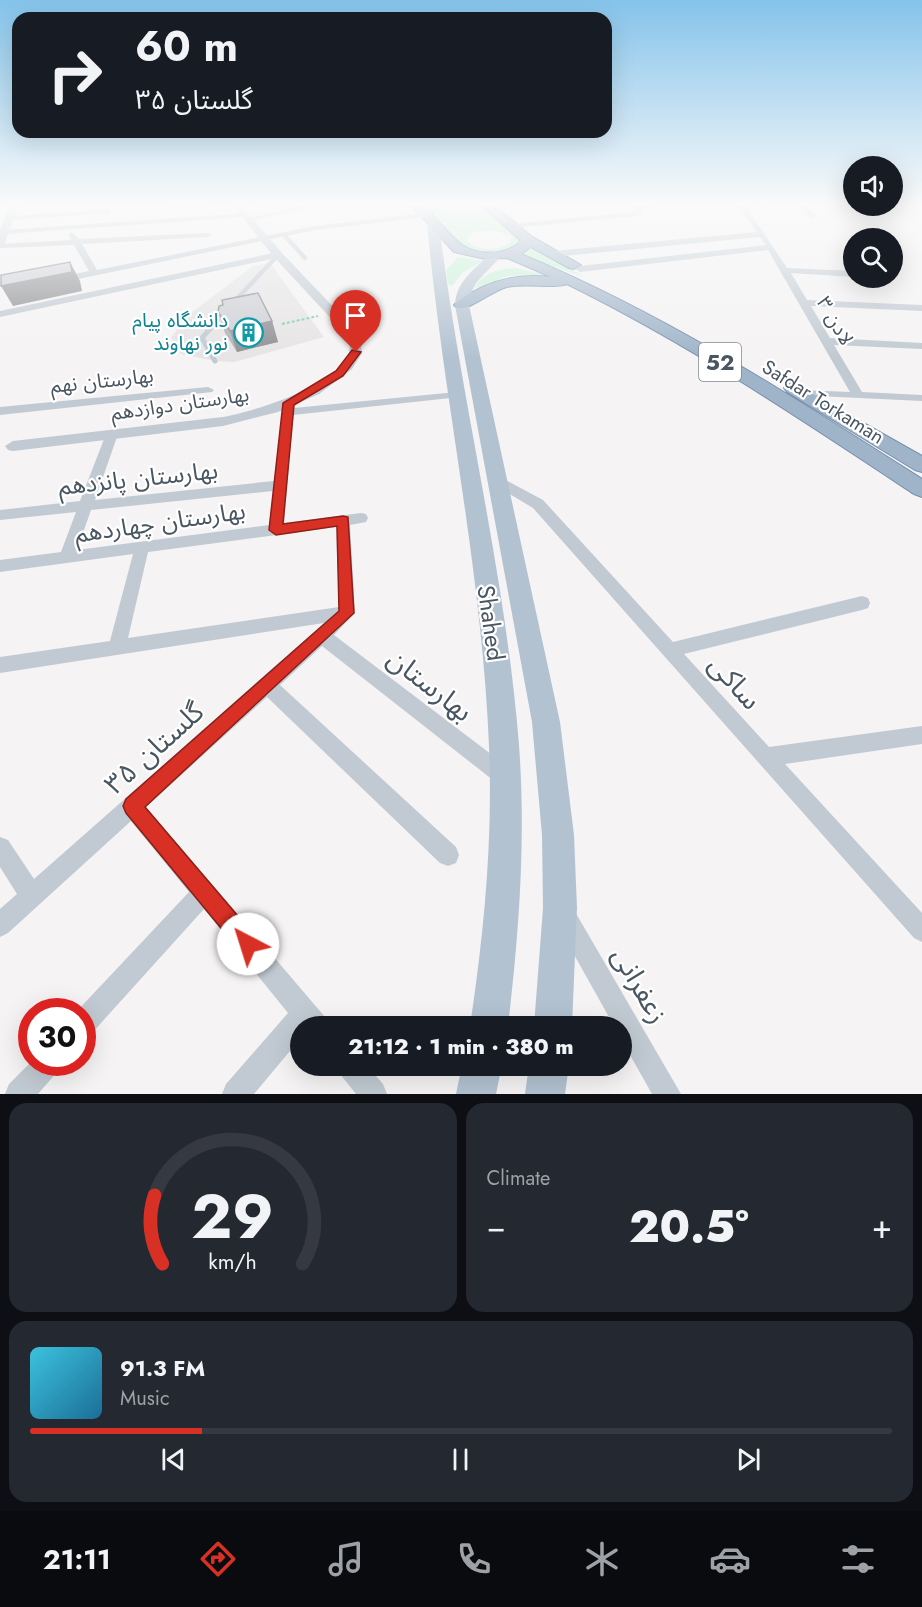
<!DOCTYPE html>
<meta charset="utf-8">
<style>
body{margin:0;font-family:Jost,"Noto Sans Arabic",sans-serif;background:#242831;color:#f1f3f6;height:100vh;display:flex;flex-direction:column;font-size:22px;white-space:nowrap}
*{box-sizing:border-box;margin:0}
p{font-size:20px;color:#9ea1a6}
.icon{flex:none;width:33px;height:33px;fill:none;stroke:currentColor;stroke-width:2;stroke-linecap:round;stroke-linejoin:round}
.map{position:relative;height:1094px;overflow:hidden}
.side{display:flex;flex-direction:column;gap:9px;padding:9px;background:#0d0f14;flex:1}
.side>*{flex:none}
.hud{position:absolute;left:12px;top:12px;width:600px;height:126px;border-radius:18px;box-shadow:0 6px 24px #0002;background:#171b24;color:#f1f3f6;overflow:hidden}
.controls{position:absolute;left:843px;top:156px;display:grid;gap:12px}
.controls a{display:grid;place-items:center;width:60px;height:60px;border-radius:50%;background:#171b24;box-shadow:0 6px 24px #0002;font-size:30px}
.speed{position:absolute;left:18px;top:998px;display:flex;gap:12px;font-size:30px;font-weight:700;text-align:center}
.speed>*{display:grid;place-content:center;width:78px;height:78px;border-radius:50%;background:#171b24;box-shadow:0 6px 24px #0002;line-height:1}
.speed .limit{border:9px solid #d22;background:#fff;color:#111}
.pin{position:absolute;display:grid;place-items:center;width:51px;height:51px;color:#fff;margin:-62px -26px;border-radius:50% 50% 50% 0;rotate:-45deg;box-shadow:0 0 6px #0007}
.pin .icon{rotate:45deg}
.me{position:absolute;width:66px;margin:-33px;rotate:320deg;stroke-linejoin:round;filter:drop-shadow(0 0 4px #0008)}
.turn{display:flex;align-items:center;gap:21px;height:126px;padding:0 24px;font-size:27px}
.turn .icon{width:78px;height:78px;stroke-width:2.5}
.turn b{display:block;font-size:42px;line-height:51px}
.big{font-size:45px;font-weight:800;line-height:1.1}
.side .card{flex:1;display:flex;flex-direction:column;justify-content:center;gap:9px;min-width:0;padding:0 21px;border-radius:18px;background:#242831}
.side .dial{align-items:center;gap:0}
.dial svg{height:156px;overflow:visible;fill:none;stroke:#363941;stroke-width:7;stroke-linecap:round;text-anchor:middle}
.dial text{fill:#f1f3f6;stroke:none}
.song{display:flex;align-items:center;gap:18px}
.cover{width:72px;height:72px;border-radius:9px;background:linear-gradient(135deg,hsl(190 70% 55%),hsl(200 70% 35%))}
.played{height:6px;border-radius:3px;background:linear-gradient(90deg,#d93025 20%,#363941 20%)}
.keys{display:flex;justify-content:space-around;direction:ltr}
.heat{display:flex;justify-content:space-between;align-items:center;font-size:33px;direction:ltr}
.side .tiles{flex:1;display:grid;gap:9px;grid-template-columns:1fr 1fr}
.card:last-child{grid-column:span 2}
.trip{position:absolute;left:290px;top:1016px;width:342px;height:60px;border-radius:30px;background:#171b24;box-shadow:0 6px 24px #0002;font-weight:800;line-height:60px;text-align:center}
.tab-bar{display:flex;height:96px;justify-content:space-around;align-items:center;background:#090b0e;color:#9ea1a6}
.tab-bar .icon{width:42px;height:42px}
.tab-bar .current{color:#d93025}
.tab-bar b{font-size:27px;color:#f1f3f6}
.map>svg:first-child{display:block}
.education{fill:#e6e4e5}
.green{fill:#c3f1d5;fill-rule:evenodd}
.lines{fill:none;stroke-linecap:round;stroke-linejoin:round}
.trunk-casing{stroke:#7690ad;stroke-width:2}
.path{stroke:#7ad0a6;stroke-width:2;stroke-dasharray:3 2;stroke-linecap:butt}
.service-far1{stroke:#c1cad2;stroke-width:4.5}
.service{stroke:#c1cad2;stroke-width:5}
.minor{fill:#c1cad2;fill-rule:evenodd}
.tertiary{fill:#c1cad2;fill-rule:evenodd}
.primary{fill:#b3c2d1;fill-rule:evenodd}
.trunk{fill:#9fb4c9;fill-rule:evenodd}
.wall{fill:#b0b2b7}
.shaded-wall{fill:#909195}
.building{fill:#cdcfd5;stroke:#909195;stroke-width:1.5}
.route{fill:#d93025;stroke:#8d1f18;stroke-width:1.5}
.labels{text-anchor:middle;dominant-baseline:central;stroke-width:4.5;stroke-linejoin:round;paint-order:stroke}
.far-culture-label{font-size:20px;fill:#0d838f;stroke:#fff;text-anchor:end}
.far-street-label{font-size:20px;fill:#4a5661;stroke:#fff}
.shield{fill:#fff;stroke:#808990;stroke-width:1.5}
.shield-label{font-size:22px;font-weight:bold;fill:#4a5661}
.street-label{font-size:24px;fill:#4a5661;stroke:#fff}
.near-street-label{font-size:28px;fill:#4a5661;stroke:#fff}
</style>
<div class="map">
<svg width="922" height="1094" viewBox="0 0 922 1094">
<rect width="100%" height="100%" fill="#f5f3f3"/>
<path class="education" d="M270,263L324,337L234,362L215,361L181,354L171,338L187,316L253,266Z"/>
<path class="green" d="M426,205H478L517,236L520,242L518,246C485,260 468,252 445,227C439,220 431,213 426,205ZM495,230L511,237L510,243C498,251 477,252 466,240L474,232Z
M532,247L584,277L521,255Z
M458,257L483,261L462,273L452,286L448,284L446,270Z
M516,268L546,275L508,276L475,288C483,272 498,269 516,268Z"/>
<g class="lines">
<defs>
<path id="trunk" d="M411,205H423C435,216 451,238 464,246C480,256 506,254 519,243L520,240L481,205H494L531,236L581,265L574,269L569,268L531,247L521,254C663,313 792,396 922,479V497L914,494C801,419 689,344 567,284C556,289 524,283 507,287C491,291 470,311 457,308L454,305L457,302C485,281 516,273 551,277L507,258L485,259L454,252Z
M793,383L922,456V472L915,470L787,392L784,388L787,384Z"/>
</defs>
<use href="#trunk" class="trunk-casing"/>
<path class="path" d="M282,324L318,316"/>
<path class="service-far1" d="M284,235L305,258
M232,304L278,255"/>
<path class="service" d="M215,361L202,338L233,302"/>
<path class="minor" d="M171,205H213L174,209Z
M309,205H322L248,221L244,219Z
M634,205H664L641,208V214L637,216L511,228L507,226L511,224L633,212Z
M738,205H745L787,268L854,271V277L791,273L807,300L922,305V311L811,306L830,338L922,343V349L834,345L862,392L922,395V401L796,395V391L800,390L850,392L768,250L580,272L576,269L580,266L766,245L760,237L553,257L549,254L553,251L757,232Z
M798,205H805L818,217L811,219Z
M110,209V213H107L10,220L6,218L10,216Z
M248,213L249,215L245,217L4,234L0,232L4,230Z
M425,213L429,215L428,217L315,230L59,283L56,282V278L89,271L74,245L0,248V244L71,240L68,234L72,232L79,239L208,233L212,235L208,237L82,244L97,270L315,226Z
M278,252L281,253V257L0,317V311Z
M208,387L214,390L212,392L0,415V407Z
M456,392L460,393V397L293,415L284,523L361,513L366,514L368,518L366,522L350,525L355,613L334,635L512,770L515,777L512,784L505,787L498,784L322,646L280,685L456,847L459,855L456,863L448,866L440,863L267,697L146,807L325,1017L329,1026H300V1039L254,1094H222L226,1084L288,1013L204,909L91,1034L82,1038V1011H77L189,892L131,821L8,933L0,937V909L17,894L0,867V837L8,840L34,879L324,623L0,673V657L110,641L133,554L0,572V560L61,552L76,512L0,520V510L80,501L106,434L112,430L118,434L95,500L274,481L284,401H292L294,408ZM273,491L269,525L77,550L91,510ZM336,527L339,607L128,638L148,552Z
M498,476L543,500L673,642L862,596L868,598L870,603L868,608L862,610L684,654L769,747L922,726V744L785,764L922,913V942L914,938L533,508L493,484L491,481L493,478Z
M566,906L574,910L681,1094H652L621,1039V1026H614L558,926L554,918L558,910Z
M32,1061L62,1062L58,1071L38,1094H5L9,1084Z
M336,1065H366L383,1084L387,1094H356L340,1074Z"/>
<path class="tertiary" d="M10,205H18L5,243L0,246V230Z
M233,205H241L282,253L360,335L362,353L352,369L319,394L278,412L223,426L13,451L8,450L5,446L13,441L223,417C253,412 339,385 349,353C350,349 350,343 350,339L274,257Z"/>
<path class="primary" d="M433,220L439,223C460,398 505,569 519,745C526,839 519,933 508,1026H470C484,933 493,840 489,746C482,570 443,398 427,223Z
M496,251L502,255C489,272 470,281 469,305L560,722L574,835L577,908L572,1026H534L543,908L542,835L532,722L455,305C456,280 476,269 492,252Z
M462,1065H502L496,1094H456Z
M529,1065H569L565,1094H525Z"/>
<use href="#trunk" class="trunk"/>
</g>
<path class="wall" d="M218,312L272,321L278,342L237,352L225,333Z"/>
<path class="shaded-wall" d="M70,262L80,281L82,291L13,306L1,286Z
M272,321L278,342L237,352L230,331Z"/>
<path class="building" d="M70,262L72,272L1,286V275Z
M258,293L272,321L230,331L218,312L219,306L223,305L222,300Z"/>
<linearGradient id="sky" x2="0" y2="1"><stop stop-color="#85c3ea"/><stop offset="0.57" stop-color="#fafafa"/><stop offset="1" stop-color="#fafafa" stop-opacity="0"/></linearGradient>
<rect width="922" height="358" fill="url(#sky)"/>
<path class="route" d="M352,350L361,352L343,376L294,405L283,524L343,516L348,517L354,613L145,807L255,936L258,944L255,951L248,954L240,951L126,813L123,806L126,799L339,611L337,526L276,535L269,530L283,403L336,371Z"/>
<defs>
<symbol id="building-ring" viewBox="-11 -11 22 22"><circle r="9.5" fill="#fff" stroke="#0f9aa8" stroke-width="1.5"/><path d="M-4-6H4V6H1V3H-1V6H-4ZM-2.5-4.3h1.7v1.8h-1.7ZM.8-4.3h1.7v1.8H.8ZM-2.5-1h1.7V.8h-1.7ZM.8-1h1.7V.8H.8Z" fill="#0f9aa8"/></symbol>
</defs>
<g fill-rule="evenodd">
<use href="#building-ring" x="232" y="316" width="33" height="33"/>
</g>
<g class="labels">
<g class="far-culture-label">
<text x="228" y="320">دانشگاه پیام<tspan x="228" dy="23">نور نهاوند</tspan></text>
</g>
<g class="far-street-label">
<text transform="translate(835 321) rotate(60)">لادن ۳</text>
<text transform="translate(102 381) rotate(-6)">بهارستان نهم</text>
<text transform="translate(823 402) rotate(32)">Safdar Torkaman</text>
<text transform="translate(180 404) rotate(-8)">بهارستان دوازدهم</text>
</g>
<rect class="shield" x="699" y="343" width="42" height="38" rx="4.5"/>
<g class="shield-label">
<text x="720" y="362">52</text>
</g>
<g class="street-label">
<text transform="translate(138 478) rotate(-6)">بهارستان پانزدهم</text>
<text transform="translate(160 522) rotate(-8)">بهارستان چهاردهم</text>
<text transform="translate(491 623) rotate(82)">Shahed</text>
</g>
<g class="near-street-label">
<text transform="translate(735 682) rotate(48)">ساکی</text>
<text transform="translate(430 685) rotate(38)">بهارستان</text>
<text transform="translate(154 748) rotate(-42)">گلستان ۳۵</text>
<text transform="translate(640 985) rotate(60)">زعفرانی</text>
</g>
</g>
</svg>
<div class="controls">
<a><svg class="icon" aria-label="sound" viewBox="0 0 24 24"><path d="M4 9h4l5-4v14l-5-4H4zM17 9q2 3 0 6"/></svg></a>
<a><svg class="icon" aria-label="search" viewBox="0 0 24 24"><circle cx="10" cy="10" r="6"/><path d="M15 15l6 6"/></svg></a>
</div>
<div class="speed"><div class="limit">30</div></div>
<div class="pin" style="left:356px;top:352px;background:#d93025"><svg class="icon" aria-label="arrive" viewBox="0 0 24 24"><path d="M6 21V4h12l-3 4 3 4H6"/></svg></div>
<svg class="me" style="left:248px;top:944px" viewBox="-20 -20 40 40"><circle r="19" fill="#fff"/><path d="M0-13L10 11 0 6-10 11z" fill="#d93025"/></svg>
<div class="trip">21:12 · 1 min · 380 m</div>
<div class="hud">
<div class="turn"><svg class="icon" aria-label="right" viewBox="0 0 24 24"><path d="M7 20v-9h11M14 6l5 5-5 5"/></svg><div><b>60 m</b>گلستان ۳۵</div></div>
</div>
</div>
<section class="side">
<div class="tiles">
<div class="card dial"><svg viewBox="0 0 100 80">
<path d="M14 69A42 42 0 1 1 86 69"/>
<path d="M14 69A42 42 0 0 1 10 34" stroke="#d93025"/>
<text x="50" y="56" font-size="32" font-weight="700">29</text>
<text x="50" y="72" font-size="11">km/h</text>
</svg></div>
<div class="card"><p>Climate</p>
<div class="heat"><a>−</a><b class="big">20.5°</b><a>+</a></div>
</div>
<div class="card">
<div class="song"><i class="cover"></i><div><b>91.3 FM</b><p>Music</p></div></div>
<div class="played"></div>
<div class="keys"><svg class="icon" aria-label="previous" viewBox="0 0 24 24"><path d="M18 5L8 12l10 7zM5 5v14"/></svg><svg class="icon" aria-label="pause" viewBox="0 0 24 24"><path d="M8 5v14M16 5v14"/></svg><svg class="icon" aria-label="next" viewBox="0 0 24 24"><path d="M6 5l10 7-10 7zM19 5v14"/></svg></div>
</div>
</div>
</section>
<nav class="tab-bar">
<b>21:11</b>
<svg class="icon current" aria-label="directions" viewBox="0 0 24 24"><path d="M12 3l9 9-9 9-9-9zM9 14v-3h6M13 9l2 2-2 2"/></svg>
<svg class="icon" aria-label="music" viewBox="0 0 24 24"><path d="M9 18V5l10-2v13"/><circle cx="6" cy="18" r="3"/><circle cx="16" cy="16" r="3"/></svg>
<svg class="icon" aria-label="phone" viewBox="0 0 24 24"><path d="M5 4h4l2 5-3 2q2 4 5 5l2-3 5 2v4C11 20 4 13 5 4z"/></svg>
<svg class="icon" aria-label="climate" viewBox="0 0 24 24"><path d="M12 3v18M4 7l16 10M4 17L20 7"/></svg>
<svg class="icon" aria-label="car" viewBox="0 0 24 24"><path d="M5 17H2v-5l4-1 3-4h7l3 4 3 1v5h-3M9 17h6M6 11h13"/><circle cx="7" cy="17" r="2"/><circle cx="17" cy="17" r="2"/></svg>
<svg class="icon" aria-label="filters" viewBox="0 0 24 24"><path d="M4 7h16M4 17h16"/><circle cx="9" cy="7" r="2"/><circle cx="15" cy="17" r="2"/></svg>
</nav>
